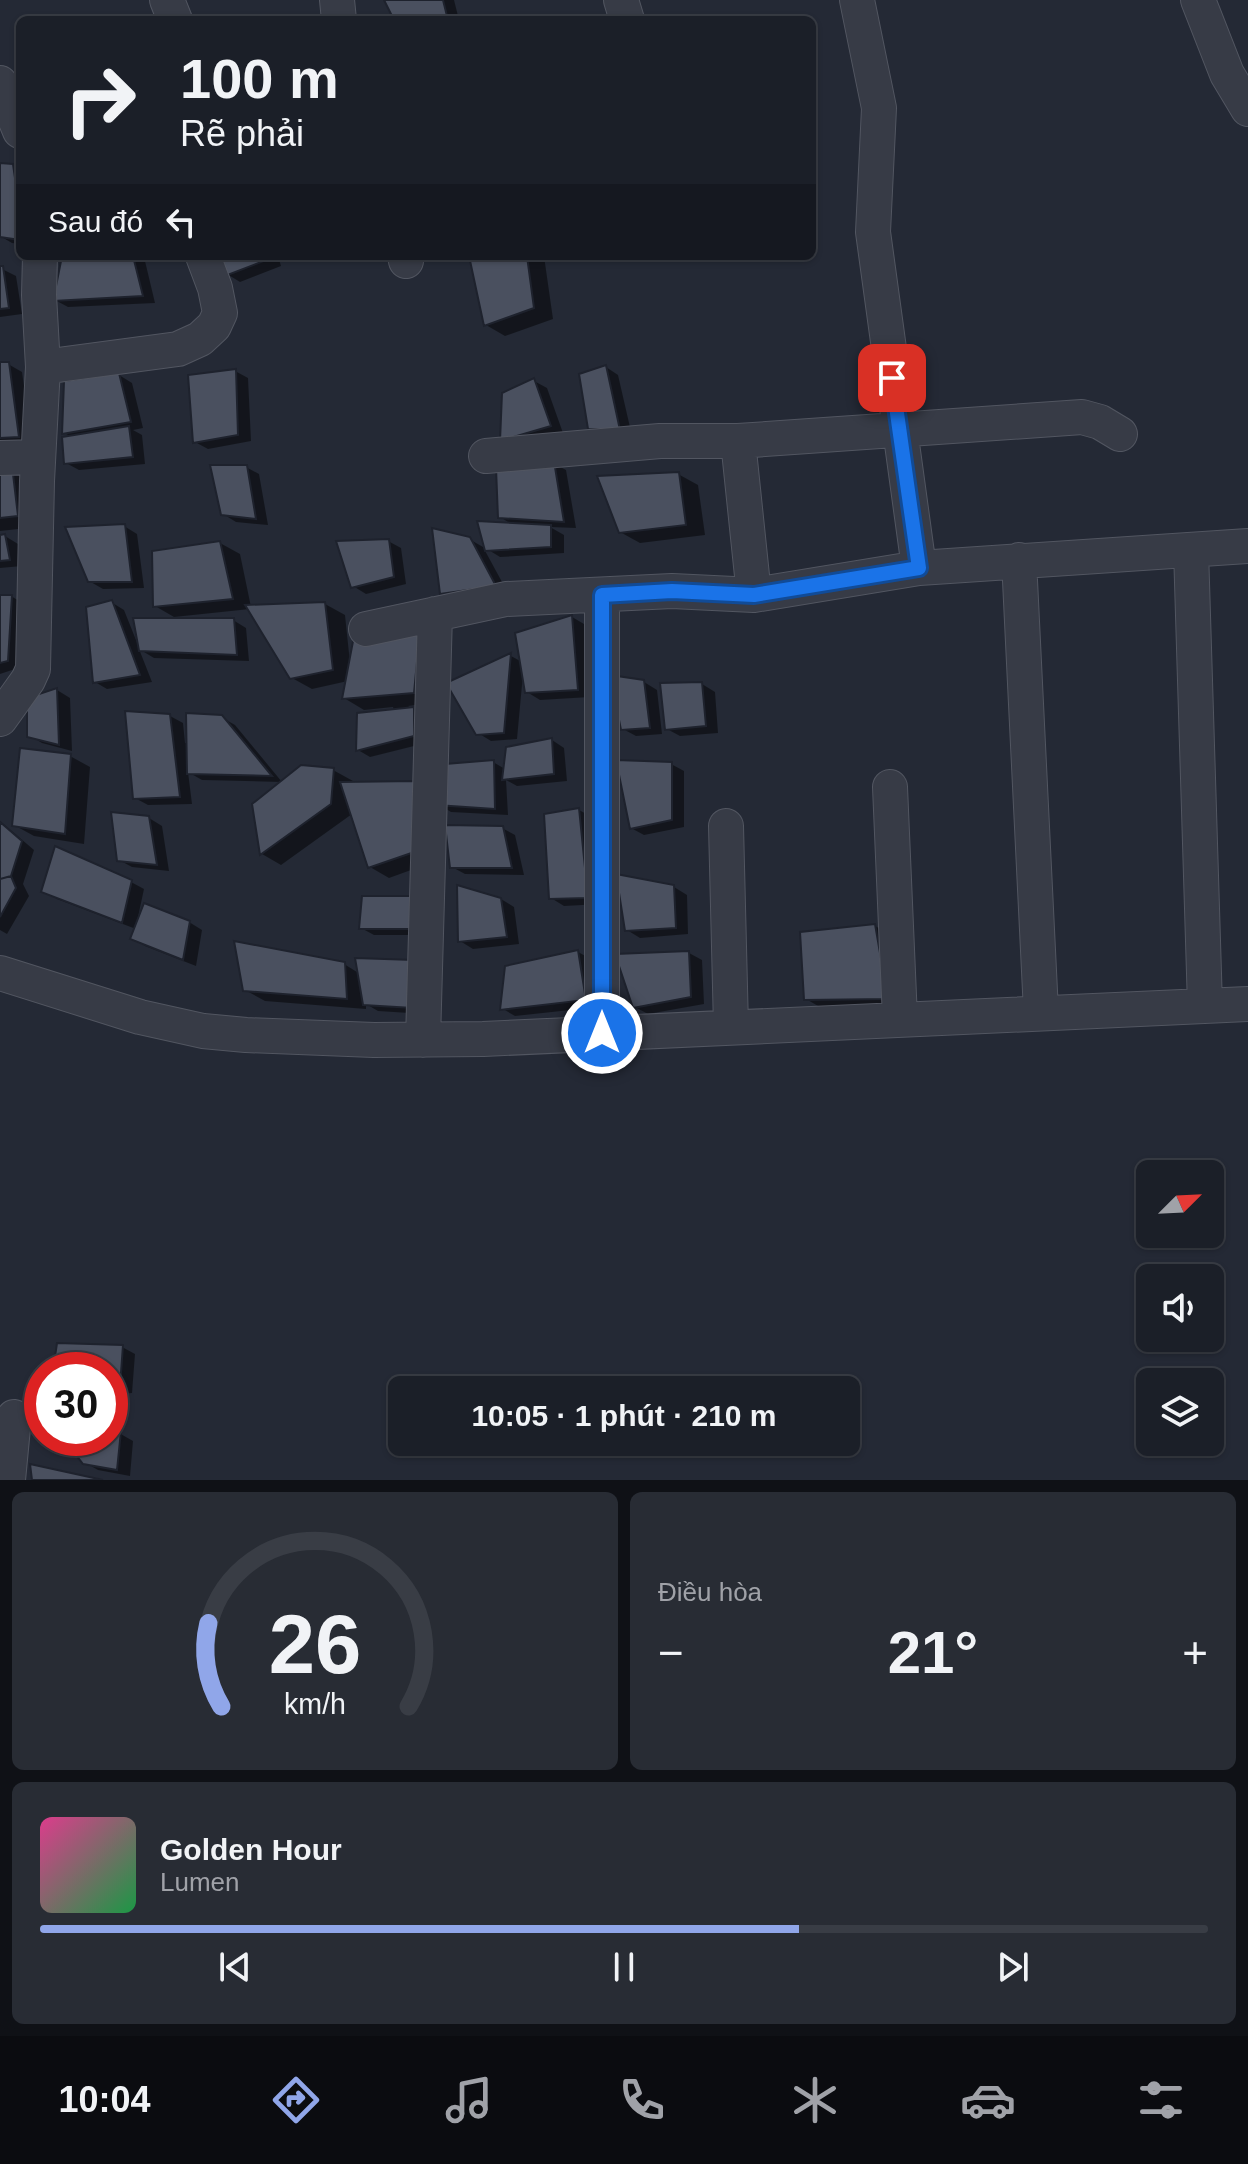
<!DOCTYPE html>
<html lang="vi">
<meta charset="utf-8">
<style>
body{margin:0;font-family:Helvetica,sans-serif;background:#282c34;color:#f1f3f6;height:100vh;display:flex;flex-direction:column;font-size:30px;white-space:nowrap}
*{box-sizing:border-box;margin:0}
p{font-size:26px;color:#a0a2a8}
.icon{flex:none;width:44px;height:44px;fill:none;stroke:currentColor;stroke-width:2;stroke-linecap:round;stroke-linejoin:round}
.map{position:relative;height:1480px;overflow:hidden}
.side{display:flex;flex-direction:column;gap:12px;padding:12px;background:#0f1116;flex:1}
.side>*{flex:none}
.banner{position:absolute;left:16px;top:16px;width:800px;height:244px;border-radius:12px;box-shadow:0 2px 6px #0004,0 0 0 2px #393d45;background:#1b1f28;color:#f1f3f6;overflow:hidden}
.needle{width:52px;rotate:66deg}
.buttons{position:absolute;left:1136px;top:1160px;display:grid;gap:16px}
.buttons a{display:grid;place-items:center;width:88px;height:88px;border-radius:12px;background:#1b1f28;box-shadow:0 2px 6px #0004,0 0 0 2px #393d45;font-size:40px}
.speed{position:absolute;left:24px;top:1352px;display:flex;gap:16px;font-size:40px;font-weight:700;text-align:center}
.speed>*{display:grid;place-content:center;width:104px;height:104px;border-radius:50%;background:#1b1f28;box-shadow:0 2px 6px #0004,0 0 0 2px #393d45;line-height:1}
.speed .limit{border:12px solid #d22;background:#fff;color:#111}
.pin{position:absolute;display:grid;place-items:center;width:68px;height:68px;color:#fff;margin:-34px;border-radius:16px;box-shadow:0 4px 12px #0006}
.me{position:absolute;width:88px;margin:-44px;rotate:0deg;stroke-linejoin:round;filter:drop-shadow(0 0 6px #0008)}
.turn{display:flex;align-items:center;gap:28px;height:168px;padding:0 32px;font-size:36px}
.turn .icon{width:104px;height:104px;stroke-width:2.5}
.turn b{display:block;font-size:56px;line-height:68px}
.then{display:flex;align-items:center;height:76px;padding:0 32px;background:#0003;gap:16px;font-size:30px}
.big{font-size:60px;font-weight:800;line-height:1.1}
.side .widget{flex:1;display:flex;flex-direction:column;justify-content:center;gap:12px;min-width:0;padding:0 28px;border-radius:12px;background:#282c34}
.side .dial{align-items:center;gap:0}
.dial svg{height:208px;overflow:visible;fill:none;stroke:#393d45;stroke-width:7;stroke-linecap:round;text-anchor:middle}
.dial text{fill:#f1f3f6;stroke:none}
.song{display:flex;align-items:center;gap:24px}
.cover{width:96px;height:96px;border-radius:12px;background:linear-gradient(135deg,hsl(330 70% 55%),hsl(140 70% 35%))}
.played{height:8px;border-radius:4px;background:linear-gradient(90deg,#90a6e9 65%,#393d45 65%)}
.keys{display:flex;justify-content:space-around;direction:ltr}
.heat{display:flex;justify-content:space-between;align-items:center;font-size:44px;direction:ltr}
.side .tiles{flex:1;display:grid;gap:12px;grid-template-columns:1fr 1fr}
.widget:last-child{grid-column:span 2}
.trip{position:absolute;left:388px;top:1376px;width:472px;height:80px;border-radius:12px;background:#1b1f28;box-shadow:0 2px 6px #0004,0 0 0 2px #393d45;font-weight:800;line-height:80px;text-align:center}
.tabs{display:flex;height:128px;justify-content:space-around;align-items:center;background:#0b0c10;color:#a0a2a8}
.tabs .icon{width:56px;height:56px}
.tabs .on{color:#90a6e9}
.tabs b{font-size:36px;color:#f1f3f6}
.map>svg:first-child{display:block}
.shadow{fill:#0007}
.building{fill:#4a505f;stroke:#1e222d;stroke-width:2}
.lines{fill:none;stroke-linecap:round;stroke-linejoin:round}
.minor-casing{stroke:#525661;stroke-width:36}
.minor{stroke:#373b46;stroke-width:34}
.route-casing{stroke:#114b97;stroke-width:20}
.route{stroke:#1a73e8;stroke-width:14}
</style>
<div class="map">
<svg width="1248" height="1480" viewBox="0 0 1248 1480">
<rect width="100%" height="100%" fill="#242935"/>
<path class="shadow" d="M387,0H454L459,20H396Z
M0,165L13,166L20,170V244L12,243L0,236Z
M64,256H137L145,261L155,303L68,307L55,300Z
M221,256H278L281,266L240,282L227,274Z
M471,256H544L553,319L505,336L486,325Z
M0,268L16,276L22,314L0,317Z
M0,364H8L22,372L32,443L0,444Z
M606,367L618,375L632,436L603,435L590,428Z
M235,371L248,378L251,441L208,449L195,442Z
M119,375L132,383L143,428L133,430L142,435L145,464L79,470L66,463L72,437L64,433Z
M534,381L547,388L563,433L515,447L504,394Z
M0,460L30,471L37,527L0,531Z
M553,463L566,470L576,528L550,527L564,535V553L500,557L487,549L513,525L500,517Z
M246,467L259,474L268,525L236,522L223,514Z
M678,474L698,485L705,535L640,543L620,532Z
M124,526L137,534L144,588L103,589L89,581Z
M5,536L18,544L22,566L0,568V537Z
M469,539L483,547L508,593L454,600L441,593Z
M388,541L401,548L406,584L366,594L353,586Z
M220,543L240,554L251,607L325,604L345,615L350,663L419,632L433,703L408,706L426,716V743L370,757L358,750L394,711L393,707L364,710L344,698L348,681L312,689L292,678L250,609L174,617L155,606Z
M11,596L24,604L21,667L0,674V597Z
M111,602L124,610L138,645L233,620L246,628L249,661L154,658L139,649L152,682L107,689L95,682Z
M572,617L584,624L590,697L540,700L527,692L523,674L517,739L491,741L478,733L448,684L511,656L522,662Z
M644,682L657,690L662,734L636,736L623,729Z
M702,684L715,692L718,733L680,736L667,729Z
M57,690L70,698L72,751L42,743L29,735Z
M170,716L183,723L185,743H188L221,717L235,725L282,782L202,780L188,772L192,804L148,805L135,798Z
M552,740L564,748L567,781L517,786L506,780L508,815L451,812L438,804L493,762L505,769Z
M70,756L90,767L84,844L34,836L14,825Z
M671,764L684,771V827L644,835L631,828Z
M333,770L353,781L352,784L444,858L389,878L370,867L352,814L281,865L262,854L254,805Z
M579,810L592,817L601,904L564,906L551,898Z
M149,818L162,826L169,871L132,867L119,860Z
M0,821L34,850L23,884L29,896L7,934L0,930Z
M502,828L515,835L524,875L465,874L452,867Z
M131,882L144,889L138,917L189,922L202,930L196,966L145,946L133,938L136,929L57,899L44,891Z
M674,887L687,895L688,934L640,938L627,930Z
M414,898L429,935H374L361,928Z
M501,899L514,907L519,944L473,949L460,941Z
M875,926L895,937L906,1009L825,1010L806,999Z
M578,952L591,959L598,1007L515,1016L503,1009Z
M689,953L702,960L704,1004L648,1014L635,1007Z
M344,964L425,1014L378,1011L366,1004V1009L265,1001L245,990Z
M122,1347L135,1354L132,1393L110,1395V1370H55Z
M110,1428L133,1441L130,1476L98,1470L84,1462L66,1438H110Z"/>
<path class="building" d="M384,0H443L448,20H394Z
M0,163L13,164L20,212V240L0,237Z
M62,256H133L143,296L53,301Z
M219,256H268L269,259L225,276Z
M469,256H527L534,308L484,326Z
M0,266H3L9,308L0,309Z
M0,362H9L19,437L0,438Z
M606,365L620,430L588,429L579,374Z
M236,369L238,435L193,443L188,375Z
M119,373L131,422L62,434L64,381Z
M534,378L551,426L500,441L502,393Z
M129,426L133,457L64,464L62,437Z
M11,457L18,516L0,518V458Z
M554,461L564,522L498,518L496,468Z
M210,465H247L256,519L221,515Z
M679,472L686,525L619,533L597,476Z
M477,521L551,525V547L485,551Z
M125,524L132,582H88L65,527Z
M432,528L470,537L496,586L440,594Z
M5,534L10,560L0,561V535Z
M389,539L394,577L351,588L336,541Z
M220,541L233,599L153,607L152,551Z
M0,595H12L8,661L0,663Z
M112,600L140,675L93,683L86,607Z
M325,602L333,670L290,679L245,605Z
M572,615L578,690L525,693L515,633Z
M133,618H234L237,655L139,651Z
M420,630L414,693L342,699L354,636Z
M511,653L504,733L476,735L446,683Z
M610,675L644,680L650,728L621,730Z
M702,682L706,726L665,730L660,683Z
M57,688L59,745L27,737V698Z
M414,707V736L356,751L357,713Z
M125,711L170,714L180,797L133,799Z
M186,713L222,715L272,776L187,774Z
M552,738L554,774L502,780L506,747Z
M20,748L71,754L65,834L12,826Z
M494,760L495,809L436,805L445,764Z
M616,760L672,762V820L630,829Z
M301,765L334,768L331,804L260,855L252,804Z
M416,781L426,848L368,868L340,782Z
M579,808L588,898L549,899L544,814Z
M111,812L149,816L157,865L117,861Z
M0,822L22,841L11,876L0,879Z
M445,825L503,826L512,868H450Z
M55,846L132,880L122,923L41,892Z
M616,874L674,885L676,928L625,931Z
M11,876L16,888L0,917V879Z
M457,885L501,898L507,937L458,942Z
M362,896H415L416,929H359Z
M144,903L190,921L183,960L130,939Z
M875,924L888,999L804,1000L800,932Z
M234,941L345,962L347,999L243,991Z
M578,950L586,1000L500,1010L505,966Z
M689,951L691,997L633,1008L615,954Z
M355,958L414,960L413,1008L363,1005Z
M57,1343L123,1345L120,1387L110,1388V1370H53Z
M110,1426L121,1431L117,1470L83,1464L63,1438H110Z
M30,1464L103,1480H32Z"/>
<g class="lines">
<defs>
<path id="minor" d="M167,0L175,20
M337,0L339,20
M621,0L627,20
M857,0L879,108L873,232L919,568
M1198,0L1227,74L1248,109
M0,83L20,131
M405,256L406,261
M43,367L178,349L200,339L214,326L220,313L215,288L203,256
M738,441L754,595
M486,456L660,441H738L1082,417L1100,422L1120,434
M0,458L38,457
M1191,550L1205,1006
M1019,560L1041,1012
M366,629L506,599L672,591L754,595L919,568L1248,546
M0,719L28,680L33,669L37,481L43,367L39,295L40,256
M890,787L900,1019
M726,826L731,1027
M0,973L140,1017L203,1031L246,1035L374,1040L483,1039L1248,1004
M602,1033V595
M423,1040L435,614
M8,1480L14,1417"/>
</defs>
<use href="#minor" class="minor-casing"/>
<use href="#minor" class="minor"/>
</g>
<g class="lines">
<defs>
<path id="route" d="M602,1033V595L672,591L754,595L919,568L892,378"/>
</defs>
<use href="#route" class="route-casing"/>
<use href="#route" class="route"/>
</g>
</svg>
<div class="buttons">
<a><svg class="needle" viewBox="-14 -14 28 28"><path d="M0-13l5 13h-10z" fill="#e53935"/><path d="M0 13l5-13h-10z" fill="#a0a2a8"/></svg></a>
<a><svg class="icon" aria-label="sound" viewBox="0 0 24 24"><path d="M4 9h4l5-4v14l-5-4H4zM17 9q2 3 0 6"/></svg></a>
<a><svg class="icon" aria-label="layers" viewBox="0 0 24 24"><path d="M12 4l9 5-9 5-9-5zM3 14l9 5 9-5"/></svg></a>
</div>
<div class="speed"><div class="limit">30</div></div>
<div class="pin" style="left:892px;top:378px;background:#d93025"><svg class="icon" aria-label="arrive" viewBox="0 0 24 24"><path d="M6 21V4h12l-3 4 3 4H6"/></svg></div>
<svg class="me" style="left:602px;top:1033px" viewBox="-20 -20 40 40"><circle r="17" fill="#1a73e8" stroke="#fff" stroke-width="3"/><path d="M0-11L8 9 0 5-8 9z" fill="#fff"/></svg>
<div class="trip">10:05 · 1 phút · 210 m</div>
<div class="banner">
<div class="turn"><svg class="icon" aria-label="right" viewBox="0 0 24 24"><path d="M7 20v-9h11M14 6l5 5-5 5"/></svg><div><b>100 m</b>Rẽ phải</div></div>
<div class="then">Sau đó<svg class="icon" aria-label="left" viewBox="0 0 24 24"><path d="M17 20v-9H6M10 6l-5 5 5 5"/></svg></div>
</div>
</div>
<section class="side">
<div class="tiles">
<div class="widget dial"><svg viewBox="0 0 100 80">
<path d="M14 69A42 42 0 1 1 86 69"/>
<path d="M14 69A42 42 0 0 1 9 37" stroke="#90a6e9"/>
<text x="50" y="56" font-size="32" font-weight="700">26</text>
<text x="50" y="72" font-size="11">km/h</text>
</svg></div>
<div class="widget"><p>Điều hòa</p>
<div class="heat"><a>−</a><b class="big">21°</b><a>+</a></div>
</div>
<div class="widget">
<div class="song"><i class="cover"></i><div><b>Golden Hour</b><p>Lumen</p></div></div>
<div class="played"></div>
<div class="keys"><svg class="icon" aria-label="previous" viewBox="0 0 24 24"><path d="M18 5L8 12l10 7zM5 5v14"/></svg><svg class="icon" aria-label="pause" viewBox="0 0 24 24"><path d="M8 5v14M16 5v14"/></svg><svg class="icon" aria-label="next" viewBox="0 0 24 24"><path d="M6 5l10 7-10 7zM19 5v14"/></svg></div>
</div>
</div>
</section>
<nav class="tabs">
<b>10:04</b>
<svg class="icon on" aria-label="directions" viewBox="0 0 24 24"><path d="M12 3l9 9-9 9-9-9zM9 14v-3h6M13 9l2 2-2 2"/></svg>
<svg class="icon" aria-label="music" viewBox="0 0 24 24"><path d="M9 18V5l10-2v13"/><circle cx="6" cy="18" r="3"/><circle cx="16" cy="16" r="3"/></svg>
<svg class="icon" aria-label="phone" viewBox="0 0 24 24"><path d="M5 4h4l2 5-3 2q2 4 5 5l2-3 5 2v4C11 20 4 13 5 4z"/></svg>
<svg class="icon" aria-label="climate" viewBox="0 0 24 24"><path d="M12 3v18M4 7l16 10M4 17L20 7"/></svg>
<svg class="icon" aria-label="car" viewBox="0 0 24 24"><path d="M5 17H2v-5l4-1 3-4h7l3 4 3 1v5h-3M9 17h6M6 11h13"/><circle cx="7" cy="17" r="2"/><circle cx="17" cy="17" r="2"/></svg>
<svg class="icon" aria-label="filters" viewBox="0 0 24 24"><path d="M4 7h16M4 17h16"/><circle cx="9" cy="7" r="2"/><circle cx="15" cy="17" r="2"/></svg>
</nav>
